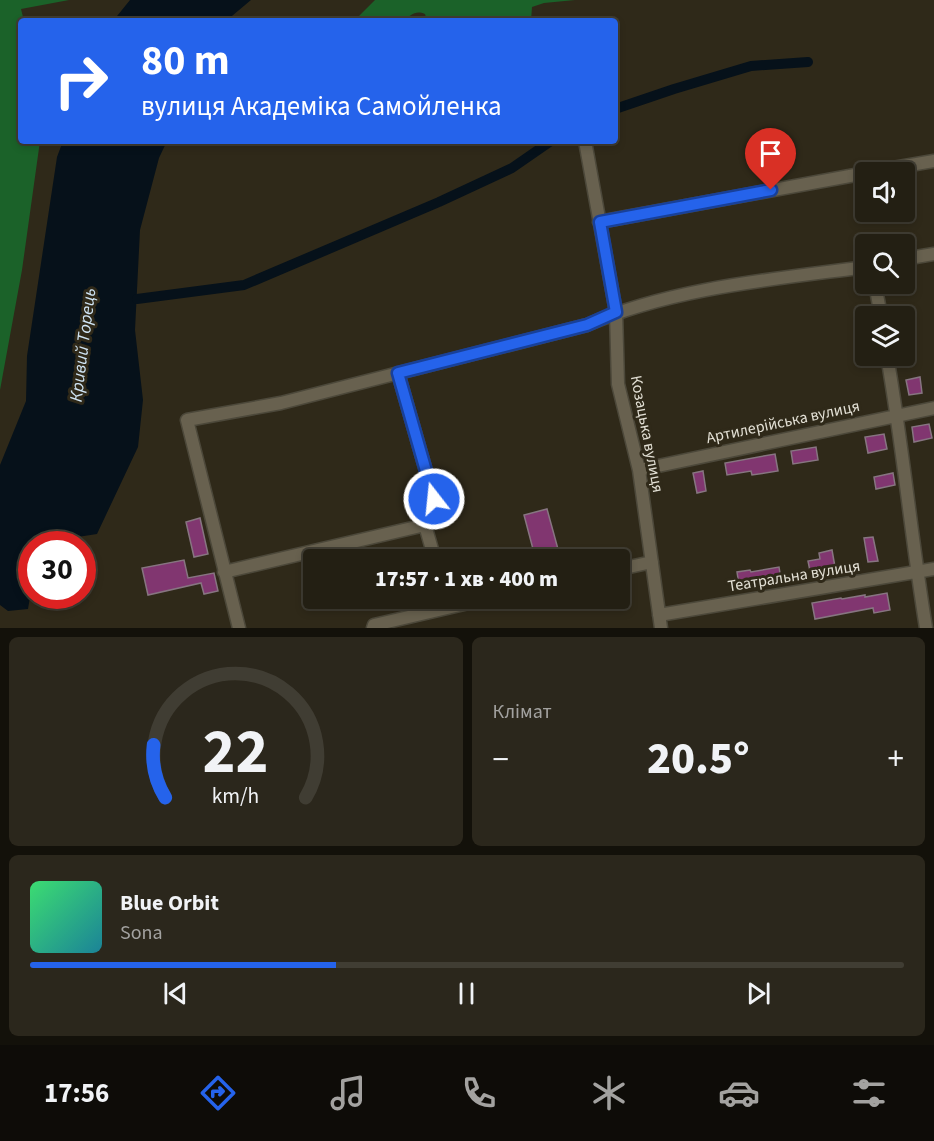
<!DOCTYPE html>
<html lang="uk">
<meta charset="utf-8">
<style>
body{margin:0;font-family:"Source Sans 3",sans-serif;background:#2b271c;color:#f1f3f6;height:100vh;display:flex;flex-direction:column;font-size:22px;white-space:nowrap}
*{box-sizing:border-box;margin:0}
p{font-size:20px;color:#a3a2a0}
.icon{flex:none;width:33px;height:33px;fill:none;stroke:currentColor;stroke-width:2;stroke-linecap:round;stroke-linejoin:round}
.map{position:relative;height:628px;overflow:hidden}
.sheet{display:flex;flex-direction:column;gap:9px;padding:9px;background:#13110a;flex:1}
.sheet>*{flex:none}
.hud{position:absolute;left:18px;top:18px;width:600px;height:126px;border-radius:6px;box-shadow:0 3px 9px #0003,0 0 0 2px #403d33;background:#2563eb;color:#fff;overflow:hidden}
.fabs{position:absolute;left:855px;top:162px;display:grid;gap:12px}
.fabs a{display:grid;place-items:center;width:60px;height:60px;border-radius:6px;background:#231f13;box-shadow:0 3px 9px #0003,0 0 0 2px #403d33;font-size:30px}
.speed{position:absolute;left:18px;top:531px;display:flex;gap:12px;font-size:30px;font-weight:700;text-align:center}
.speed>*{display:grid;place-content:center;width:78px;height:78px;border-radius:50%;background:#231f13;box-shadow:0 3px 9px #0003,0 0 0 2px #403d33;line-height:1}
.speed .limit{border:9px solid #d22;background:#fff;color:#111}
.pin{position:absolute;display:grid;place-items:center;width:51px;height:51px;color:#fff;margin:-62px -26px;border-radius:50% 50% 50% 0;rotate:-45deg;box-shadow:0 0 6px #0007}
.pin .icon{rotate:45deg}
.me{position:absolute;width:66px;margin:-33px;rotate:344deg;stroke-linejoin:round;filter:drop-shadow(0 0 4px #0008)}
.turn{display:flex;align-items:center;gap:21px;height:126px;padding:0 24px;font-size:27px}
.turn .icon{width:78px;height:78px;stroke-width:2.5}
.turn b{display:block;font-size:42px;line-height:51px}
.big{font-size:45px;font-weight:800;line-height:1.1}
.sheet .widget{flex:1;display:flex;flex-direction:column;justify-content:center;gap:9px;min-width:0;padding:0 21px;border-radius:9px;background:#2b271c}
.sheet .dial{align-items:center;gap:0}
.dial svg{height:156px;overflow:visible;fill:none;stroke:#403d33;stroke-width:7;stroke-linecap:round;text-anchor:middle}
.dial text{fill:#f1f3f6;stroke:none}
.song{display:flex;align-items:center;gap:18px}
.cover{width:72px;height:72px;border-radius:9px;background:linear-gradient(135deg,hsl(140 70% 55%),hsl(190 70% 35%))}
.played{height:6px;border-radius:3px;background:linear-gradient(90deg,#2563eb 35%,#403d33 35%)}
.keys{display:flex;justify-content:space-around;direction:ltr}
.heat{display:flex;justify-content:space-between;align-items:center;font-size:33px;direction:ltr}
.sheet .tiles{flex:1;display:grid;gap:9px;grid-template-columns:1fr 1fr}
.widget:last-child{grid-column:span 2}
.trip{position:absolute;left:303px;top:549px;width:327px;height:60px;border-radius:6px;background:#231f13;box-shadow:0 3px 9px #0003,0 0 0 2px #403d33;font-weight:800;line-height:60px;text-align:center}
.menu{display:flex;height:96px;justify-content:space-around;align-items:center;background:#0e0c08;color:#a3a2a0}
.menu .icon{width:42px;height:42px}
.menu .on{color:#2563eb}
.menu b{font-size:27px;color:#f1f3f6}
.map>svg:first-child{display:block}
.green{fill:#1b6229}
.water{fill:#06111a}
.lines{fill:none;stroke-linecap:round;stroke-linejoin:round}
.canal{stroke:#06111a;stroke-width:10}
.building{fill:#813670;stroke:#877581;stroke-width:1.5}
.minor-casing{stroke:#4c483a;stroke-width:15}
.minor{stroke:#68614f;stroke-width:12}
.route-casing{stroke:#184099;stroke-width:15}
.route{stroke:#2563eb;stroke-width:10}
.labels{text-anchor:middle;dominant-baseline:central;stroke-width:6;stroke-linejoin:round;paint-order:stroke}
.street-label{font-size:16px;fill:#e3e0d5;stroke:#2f2919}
.water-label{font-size:18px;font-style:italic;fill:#d0e5f5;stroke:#2f2919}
</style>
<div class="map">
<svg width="934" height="628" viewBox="0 0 934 628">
<rect width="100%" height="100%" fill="#2f2919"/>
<path class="green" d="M0,0H69L21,9L24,21H21V141H40L22,270L0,390Z
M375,0H575L544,3L532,7L531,21H481L476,18L468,21H427L425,14C415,10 411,15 404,21H354Z"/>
<path class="water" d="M130,0H251L226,21H113Z
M63,141H167L159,158L140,230L135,330L143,400L138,447L97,534L71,538L59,544H32L31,591L28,609L8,611L0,605V465L26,401L27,356L57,157Z"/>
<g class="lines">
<path class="canal" d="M615,109L674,89L751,66L808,62
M137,299L244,285L439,202L512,168L551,141"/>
</g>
<path class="building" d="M920,377L922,393L909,395L906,380Z
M929,424L932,438L914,442L912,427Z
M884,434L887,449L868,453L865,437Z
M816,447L818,460L793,464L791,451Z
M775,454L778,471L752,475L751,471L727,475L725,463Z
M703,471L706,491L697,493L693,473Z
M893,473L895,485L876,489L874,477Z
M547,509L561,560H504V557L533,549L524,515Z
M200,518L208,554L194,557L186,522Z
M873,537L878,561L868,562L864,538Z
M832,550L835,567L810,571L808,561L820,559L819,553Z
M184,560L188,578L214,573L218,591L204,594L201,583L148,595L142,568Z
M779,567L781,579L739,585L737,572L750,570L751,572Z
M887,593L890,610L874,613L873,608L815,619L812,603L841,598L842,599L865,595V597Z"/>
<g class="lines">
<defs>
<path id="minor" d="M585,141L616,312L618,384L639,470L661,628
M870,172L934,161
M599,222L866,173
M904,259L934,254
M875,284L881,316
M887,356C903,446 911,537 926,628
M398,373L434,499C434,510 433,517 425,525L435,560
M639,470L934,408
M620,569L652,562
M224,572L425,525
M659,615L934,569
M239,628L187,420L281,403L587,325C671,288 775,279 866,267
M373,628L374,625L490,598"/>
</defs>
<use href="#minor" class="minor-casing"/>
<use href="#minor" class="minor"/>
</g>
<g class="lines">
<defs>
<path id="route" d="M434,499L398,373L587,325L616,312L600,222L771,190"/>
</defs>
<use href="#route" class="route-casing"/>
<use href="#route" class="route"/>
</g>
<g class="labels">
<g class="street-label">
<text transform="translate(783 422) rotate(-12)">Артилерійська вулиця</text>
<text transform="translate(647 434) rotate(79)">Козацька вулиця</text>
<text transform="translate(794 576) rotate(-9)">Театральна вулиця</text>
</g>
<g class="water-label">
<text transform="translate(83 345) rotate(-83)">Кривий Торець</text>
</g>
</g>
</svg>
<div class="fabs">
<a><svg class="icon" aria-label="sound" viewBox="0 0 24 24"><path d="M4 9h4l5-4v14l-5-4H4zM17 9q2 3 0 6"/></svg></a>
<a><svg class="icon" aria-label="search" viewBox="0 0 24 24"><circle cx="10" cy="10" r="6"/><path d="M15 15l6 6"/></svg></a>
<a><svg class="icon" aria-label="layers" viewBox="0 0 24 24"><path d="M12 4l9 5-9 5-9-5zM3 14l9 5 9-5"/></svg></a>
</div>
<div class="speed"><div class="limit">30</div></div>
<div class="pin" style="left:771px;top:190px;background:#d93025"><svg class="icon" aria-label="arrive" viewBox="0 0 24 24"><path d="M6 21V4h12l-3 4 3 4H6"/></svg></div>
<svg class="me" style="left:434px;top:499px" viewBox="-20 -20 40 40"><circle r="17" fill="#2563eb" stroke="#fff" stroke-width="3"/><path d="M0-11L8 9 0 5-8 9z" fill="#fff"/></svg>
<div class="trip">17:57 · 1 хв · 400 m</div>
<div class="hud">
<div class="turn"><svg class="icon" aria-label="right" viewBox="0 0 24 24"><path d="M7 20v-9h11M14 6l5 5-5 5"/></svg><div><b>80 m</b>вулиця Академіка Самойленка</div></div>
</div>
</div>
<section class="sheet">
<div class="tiles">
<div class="widget dial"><svg viewBox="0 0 100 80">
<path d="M14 69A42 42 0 1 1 86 69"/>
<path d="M14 69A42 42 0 0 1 8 42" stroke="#2563eb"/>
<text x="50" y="56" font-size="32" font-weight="700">22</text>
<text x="50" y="72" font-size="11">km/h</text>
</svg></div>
<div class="widget"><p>Клімат</p>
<div class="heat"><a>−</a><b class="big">20.5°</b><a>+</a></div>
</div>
<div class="widget">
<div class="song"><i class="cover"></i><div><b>Blue Orbit</b><p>Sona</p></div></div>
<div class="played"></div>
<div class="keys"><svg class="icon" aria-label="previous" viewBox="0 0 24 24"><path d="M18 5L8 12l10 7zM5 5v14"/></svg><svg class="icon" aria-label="pause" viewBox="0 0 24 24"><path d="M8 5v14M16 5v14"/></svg><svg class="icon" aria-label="next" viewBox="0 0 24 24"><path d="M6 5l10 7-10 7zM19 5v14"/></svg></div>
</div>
</div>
</section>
<nav class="menu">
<b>17:56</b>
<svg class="icon on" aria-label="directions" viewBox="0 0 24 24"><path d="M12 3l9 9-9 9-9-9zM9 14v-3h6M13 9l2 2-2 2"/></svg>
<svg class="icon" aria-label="music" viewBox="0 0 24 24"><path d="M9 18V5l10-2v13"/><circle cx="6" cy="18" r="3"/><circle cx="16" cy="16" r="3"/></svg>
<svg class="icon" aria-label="phone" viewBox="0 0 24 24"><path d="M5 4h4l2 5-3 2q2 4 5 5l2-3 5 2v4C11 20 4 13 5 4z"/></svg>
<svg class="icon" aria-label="climate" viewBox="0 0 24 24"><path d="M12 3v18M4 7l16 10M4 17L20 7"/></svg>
<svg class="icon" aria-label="car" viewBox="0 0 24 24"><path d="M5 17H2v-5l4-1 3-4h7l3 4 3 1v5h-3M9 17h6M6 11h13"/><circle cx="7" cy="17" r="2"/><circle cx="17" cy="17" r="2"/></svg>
<svg class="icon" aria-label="filters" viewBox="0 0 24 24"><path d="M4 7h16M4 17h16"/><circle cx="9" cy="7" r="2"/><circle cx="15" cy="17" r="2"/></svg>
</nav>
